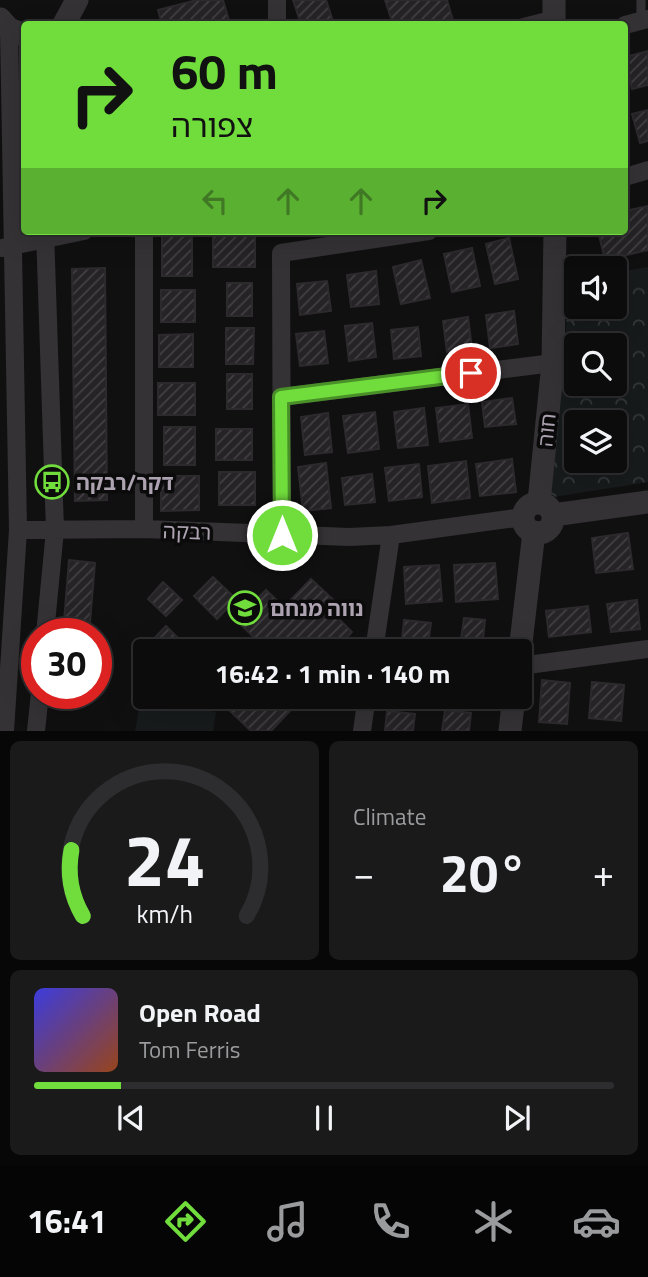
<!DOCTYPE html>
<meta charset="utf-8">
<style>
body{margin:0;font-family:"Titillium Web","Noto Sans Hebrew",sans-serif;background:#1b1a1b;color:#f1f3f6;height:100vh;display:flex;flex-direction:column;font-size:26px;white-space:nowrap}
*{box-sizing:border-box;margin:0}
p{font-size:23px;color:#9a9b9d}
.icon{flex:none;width:38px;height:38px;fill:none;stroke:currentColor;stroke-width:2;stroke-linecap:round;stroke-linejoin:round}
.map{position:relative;height:731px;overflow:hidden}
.panel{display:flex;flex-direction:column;gap:10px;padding:10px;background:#070707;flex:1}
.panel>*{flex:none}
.top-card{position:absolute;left:21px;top:21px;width:607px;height:214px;border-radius:7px;box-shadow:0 7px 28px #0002,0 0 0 2px #2d2c2e;background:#71dd3d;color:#111;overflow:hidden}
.fabs{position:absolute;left:564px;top:256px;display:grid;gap:14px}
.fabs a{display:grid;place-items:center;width:63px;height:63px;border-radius:7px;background:#0d0c0d;box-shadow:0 7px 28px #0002,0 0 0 2px #2d2c2e;font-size:35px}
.speed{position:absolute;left:21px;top:618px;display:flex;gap:14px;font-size:35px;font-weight:700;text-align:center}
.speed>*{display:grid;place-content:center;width:91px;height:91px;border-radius:50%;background:#0d0c0d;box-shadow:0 7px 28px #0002,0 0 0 2px #2d2c2e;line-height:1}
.speed .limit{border:10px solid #d22;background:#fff;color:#111}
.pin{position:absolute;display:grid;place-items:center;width:60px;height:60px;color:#fff;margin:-30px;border:4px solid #fff;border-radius:50%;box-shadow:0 2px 7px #0007}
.me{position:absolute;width:77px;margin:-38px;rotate:0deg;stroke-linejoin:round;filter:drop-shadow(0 0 5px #0008)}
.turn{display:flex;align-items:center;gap:24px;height:147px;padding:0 35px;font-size:32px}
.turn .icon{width:91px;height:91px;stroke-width:2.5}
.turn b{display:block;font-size:49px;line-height:60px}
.lanes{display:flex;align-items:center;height:66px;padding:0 35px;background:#0003;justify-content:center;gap:35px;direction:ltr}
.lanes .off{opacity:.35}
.big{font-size:52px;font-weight:700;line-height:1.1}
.panel .card{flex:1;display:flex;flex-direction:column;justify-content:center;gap:10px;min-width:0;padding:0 24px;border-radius:10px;background:#1b1a1b}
.panel .dial{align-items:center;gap:0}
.dial svg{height:182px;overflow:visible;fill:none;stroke:#2d2c2e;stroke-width:7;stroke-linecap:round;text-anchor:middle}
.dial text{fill:#f1f3f6;stroke:none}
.song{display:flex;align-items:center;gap:21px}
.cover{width:84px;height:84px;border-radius:10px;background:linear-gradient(135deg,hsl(240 70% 55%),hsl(20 70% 35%))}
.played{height:7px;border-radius:4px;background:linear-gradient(90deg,#71dd3d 15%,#2d2c2e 15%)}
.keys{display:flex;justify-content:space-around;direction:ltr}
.heat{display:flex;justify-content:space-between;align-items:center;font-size:38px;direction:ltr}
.panel .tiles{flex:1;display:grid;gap:10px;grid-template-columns:1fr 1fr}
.card:last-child{grid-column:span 2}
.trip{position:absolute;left:133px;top:639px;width:399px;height:70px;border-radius:7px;background:#0d0c0d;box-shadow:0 7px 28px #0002,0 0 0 2px #2d2c2e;font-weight:700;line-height:70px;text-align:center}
.dock{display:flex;height:112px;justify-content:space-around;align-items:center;background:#050505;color:#9a9b9d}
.dock .icon{width:49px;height:49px}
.dock .current{color:#71dd3d}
.dock b{font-size:32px;color:#f1f3f6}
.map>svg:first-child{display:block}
.grass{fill:#171b1c}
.park{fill:url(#park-crowns);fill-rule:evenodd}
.building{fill:url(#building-hatch);stroke:#2d2a2d;stroke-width:2}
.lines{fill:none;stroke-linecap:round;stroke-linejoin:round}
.service{stroke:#353236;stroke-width:9}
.minor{stroke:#353236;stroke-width:18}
.tertiary{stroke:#353236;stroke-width:23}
.route-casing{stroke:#499028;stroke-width:18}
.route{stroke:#71dd3d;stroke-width:12}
.labels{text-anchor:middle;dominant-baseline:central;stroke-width:7;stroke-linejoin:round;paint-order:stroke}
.street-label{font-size:21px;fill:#ada3b1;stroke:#0c0b0c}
.poi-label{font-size:21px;font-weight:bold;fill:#ada3b1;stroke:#0c0b0c;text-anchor:start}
</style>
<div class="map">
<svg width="648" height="731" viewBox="0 0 648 731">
<defs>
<pattern id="park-crowns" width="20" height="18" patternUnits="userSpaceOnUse" patternTransform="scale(1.75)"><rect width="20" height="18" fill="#171b1c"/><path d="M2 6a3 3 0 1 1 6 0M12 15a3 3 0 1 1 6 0" fill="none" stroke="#36393b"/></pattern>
<pattern id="building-hatch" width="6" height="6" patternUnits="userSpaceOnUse" patternTransform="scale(1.75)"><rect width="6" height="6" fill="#252325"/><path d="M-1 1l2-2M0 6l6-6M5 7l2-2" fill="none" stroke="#424042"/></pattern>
</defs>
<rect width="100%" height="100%" fill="#111011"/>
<path class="grass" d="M141,698L216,712L213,731H135Z"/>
<path class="park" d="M648,267V482L547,498L571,281L576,280V306H614V273ZM576,345H614V383H576ZM576,422H614V460H576Z"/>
<path class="building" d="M197,0H223L230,24H162L158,10Z
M293,0H326L334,24H301Z
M385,0H447L454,24H393Z
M648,51V85L632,89L625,57Z
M648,110V141L640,143L632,114Z
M648,206V250L605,260L598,231H625V211Z
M213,235H255V267H213Z
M162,236H192V276H162Z
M509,238L518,279L495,284L486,244Z
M472,248L480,286L452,292L444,254Z
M421,260L430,298L401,304L393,267Z
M105,268L107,500L75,501L72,269Z
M376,271L379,304L351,307L347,275Z
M327,281L331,311L300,315L297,284Z
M227,283H252V316H227Z
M161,290H195V322H161Z
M514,311L518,344L490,348L486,315Z
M468,317L472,349L447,352L443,321Z
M372,323L376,357L349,361L345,326Z
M418,327L421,356L394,359L391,330Z
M226,328H254L253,364H226Z
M324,331L328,363L300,366L296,334Z
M193,334V367H159V335Z
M227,374H252V409H227Z
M158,383H195V415H158Z
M512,398L516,424L485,427L482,402Z
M468,404L472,438L440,442L436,408Z
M424,408L428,445L398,448L394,412Z
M375,412L379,449L348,453L343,416Z
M328,413L332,452L305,455L301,417Z
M164,427H195V465H164Z
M216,429H252V460H216Z
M512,459L516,492L480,496L476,464Z
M466,461L470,498L432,503L428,466Z
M326,463L331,508L303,511L298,467Z
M419,464L422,497L389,501L385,468Z
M219,472H255V505H219Z
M372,474L375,502L345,505L342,478Z
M161,476H199V510L161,511Z
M628,533L633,569L596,573L592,538Z
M69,560L95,563L89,634H63Z
M495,563L498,599L456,602L454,565Z
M439,565L442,601L406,604L404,567Z
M213,577L236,599L217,619L194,596Z
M311,579L341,607L334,614L352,632L334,651H268L236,620L266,590L284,607Z
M163,582L182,600L166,616L148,599Z
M637,600L640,629L611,632L607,604Z
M588,606L591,632L549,637L546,611Z
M464,618L485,620L482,649L460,647Z
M404,620L431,623L427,651L401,649Z
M166,626L188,648L185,651L145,653L143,650Z
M542,680L570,683L567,724L539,722Z
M592,682L624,685L621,721L589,718Z
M241,696H304L271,731H251L228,709Z
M392,696H420L419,703L391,700Z
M445,710L471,713L469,731H442Z
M387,711L415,714L413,731H385Z"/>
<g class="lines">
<path class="service" d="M641,0V21
M517,24L552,15"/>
<path class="minor" d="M277,24V0
M625,25L648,19
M625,177L648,170
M2,248L84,231
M281,397L553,363
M144,529V231
M18,530L144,529L349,537L391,535L523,517
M282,535L281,253L429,231
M45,634L55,530L45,231
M374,651L391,535
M520,666L648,649
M5,731L18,530L9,29
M36,731L40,693
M362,731L367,696"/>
<path class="tertiary" d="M554,0V24
M0,19L9,29L24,35
M64,24L77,0
M539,502L553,363L555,231
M523 518a15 15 0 1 1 30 0a15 15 0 1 1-30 0Z
M553,515L648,502
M520,651L534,532
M510,731L514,696"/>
</g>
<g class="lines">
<defs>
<path id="route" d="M282,535L281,397L471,373"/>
</defs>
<use href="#route" class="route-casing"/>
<use href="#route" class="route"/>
</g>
<defs>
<symbol id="bus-ring" viewBox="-11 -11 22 22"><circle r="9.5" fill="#0c0b0c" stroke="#71dd3d" stroke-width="1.5"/><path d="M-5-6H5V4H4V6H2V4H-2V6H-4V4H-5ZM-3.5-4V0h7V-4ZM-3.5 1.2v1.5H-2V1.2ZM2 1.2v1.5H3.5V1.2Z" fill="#71dd3d"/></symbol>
<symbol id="school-ring" viewBox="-11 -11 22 22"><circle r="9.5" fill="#0c0b0c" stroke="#71dd3d" stroke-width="1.5"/><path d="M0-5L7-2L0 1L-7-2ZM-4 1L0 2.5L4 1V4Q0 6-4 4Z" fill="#71dd3d"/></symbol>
</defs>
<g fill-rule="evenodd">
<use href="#bus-ring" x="33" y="463" width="38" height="38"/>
<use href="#school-ring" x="226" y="589" width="38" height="38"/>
</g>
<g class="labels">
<g class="street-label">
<text transform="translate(546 430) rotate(-84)">חוה</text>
<text transform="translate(187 531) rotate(2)">רבקה</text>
</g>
<g class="poi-label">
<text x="76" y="482">דקר/רבקה</text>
<text x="270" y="608">נווה מנחם</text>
</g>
</g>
</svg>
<div class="fabs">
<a><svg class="icon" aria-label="sound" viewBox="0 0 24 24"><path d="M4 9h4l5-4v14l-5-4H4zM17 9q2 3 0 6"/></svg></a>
<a><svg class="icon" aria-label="search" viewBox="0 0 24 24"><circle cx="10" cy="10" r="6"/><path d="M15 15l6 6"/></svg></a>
<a><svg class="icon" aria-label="layers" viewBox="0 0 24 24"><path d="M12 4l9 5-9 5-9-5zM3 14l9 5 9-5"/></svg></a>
</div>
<div class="speed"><div class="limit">30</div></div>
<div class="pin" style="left:471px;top:373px;background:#d93025"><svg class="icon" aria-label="arrive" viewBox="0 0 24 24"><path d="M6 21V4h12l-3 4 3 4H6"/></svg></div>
<svg class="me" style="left:282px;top:535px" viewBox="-20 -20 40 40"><circle r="17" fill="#71dd3d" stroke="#fff" stroke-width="3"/><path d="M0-11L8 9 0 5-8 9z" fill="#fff"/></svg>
<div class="trip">16:42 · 1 min · 140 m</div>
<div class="top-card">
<div class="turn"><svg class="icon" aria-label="right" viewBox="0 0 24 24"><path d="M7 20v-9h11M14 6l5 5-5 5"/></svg><div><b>60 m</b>צפורה</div></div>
<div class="lanes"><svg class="icon off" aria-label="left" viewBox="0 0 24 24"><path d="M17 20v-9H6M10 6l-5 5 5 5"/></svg><svg class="icon off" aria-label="ahead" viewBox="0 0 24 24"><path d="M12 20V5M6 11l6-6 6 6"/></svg><svg class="icon off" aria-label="ahead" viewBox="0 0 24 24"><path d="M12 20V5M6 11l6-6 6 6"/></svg><svg class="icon" aria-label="right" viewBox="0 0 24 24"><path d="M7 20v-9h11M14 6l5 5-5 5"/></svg></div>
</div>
</div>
<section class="panel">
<div class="tiles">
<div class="card dial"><svg viewBox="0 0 100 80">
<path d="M14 69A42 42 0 1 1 86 69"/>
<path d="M14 69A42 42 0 0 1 9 40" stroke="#71dd3d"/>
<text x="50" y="56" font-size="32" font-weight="700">24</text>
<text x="50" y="72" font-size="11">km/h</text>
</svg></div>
<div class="card"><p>Climate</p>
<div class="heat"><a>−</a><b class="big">20°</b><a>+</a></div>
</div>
<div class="card">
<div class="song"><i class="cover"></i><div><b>Open Road</b><p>Tom Ferris</p></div></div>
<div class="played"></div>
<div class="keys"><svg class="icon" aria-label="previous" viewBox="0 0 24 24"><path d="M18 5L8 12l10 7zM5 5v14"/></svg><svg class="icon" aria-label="pause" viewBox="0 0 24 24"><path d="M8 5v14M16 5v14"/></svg><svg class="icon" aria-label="next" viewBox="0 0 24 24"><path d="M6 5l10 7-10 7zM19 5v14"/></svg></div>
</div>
</div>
</section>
<nav class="dock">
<b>16:41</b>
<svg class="icon current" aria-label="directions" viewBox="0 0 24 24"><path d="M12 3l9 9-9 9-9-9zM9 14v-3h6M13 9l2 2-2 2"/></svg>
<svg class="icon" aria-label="music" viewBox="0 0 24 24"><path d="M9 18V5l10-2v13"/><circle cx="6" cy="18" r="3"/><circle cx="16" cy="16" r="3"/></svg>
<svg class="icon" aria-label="phone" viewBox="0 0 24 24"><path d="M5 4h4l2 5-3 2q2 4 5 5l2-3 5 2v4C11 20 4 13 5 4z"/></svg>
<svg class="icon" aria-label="climate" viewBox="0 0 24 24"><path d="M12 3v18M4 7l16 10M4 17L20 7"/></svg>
<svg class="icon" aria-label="car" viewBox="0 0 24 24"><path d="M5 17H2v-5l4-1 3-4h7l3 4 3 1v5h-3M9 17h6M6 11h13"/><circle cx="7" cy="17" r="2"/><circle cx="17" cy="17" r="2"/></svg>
</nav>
